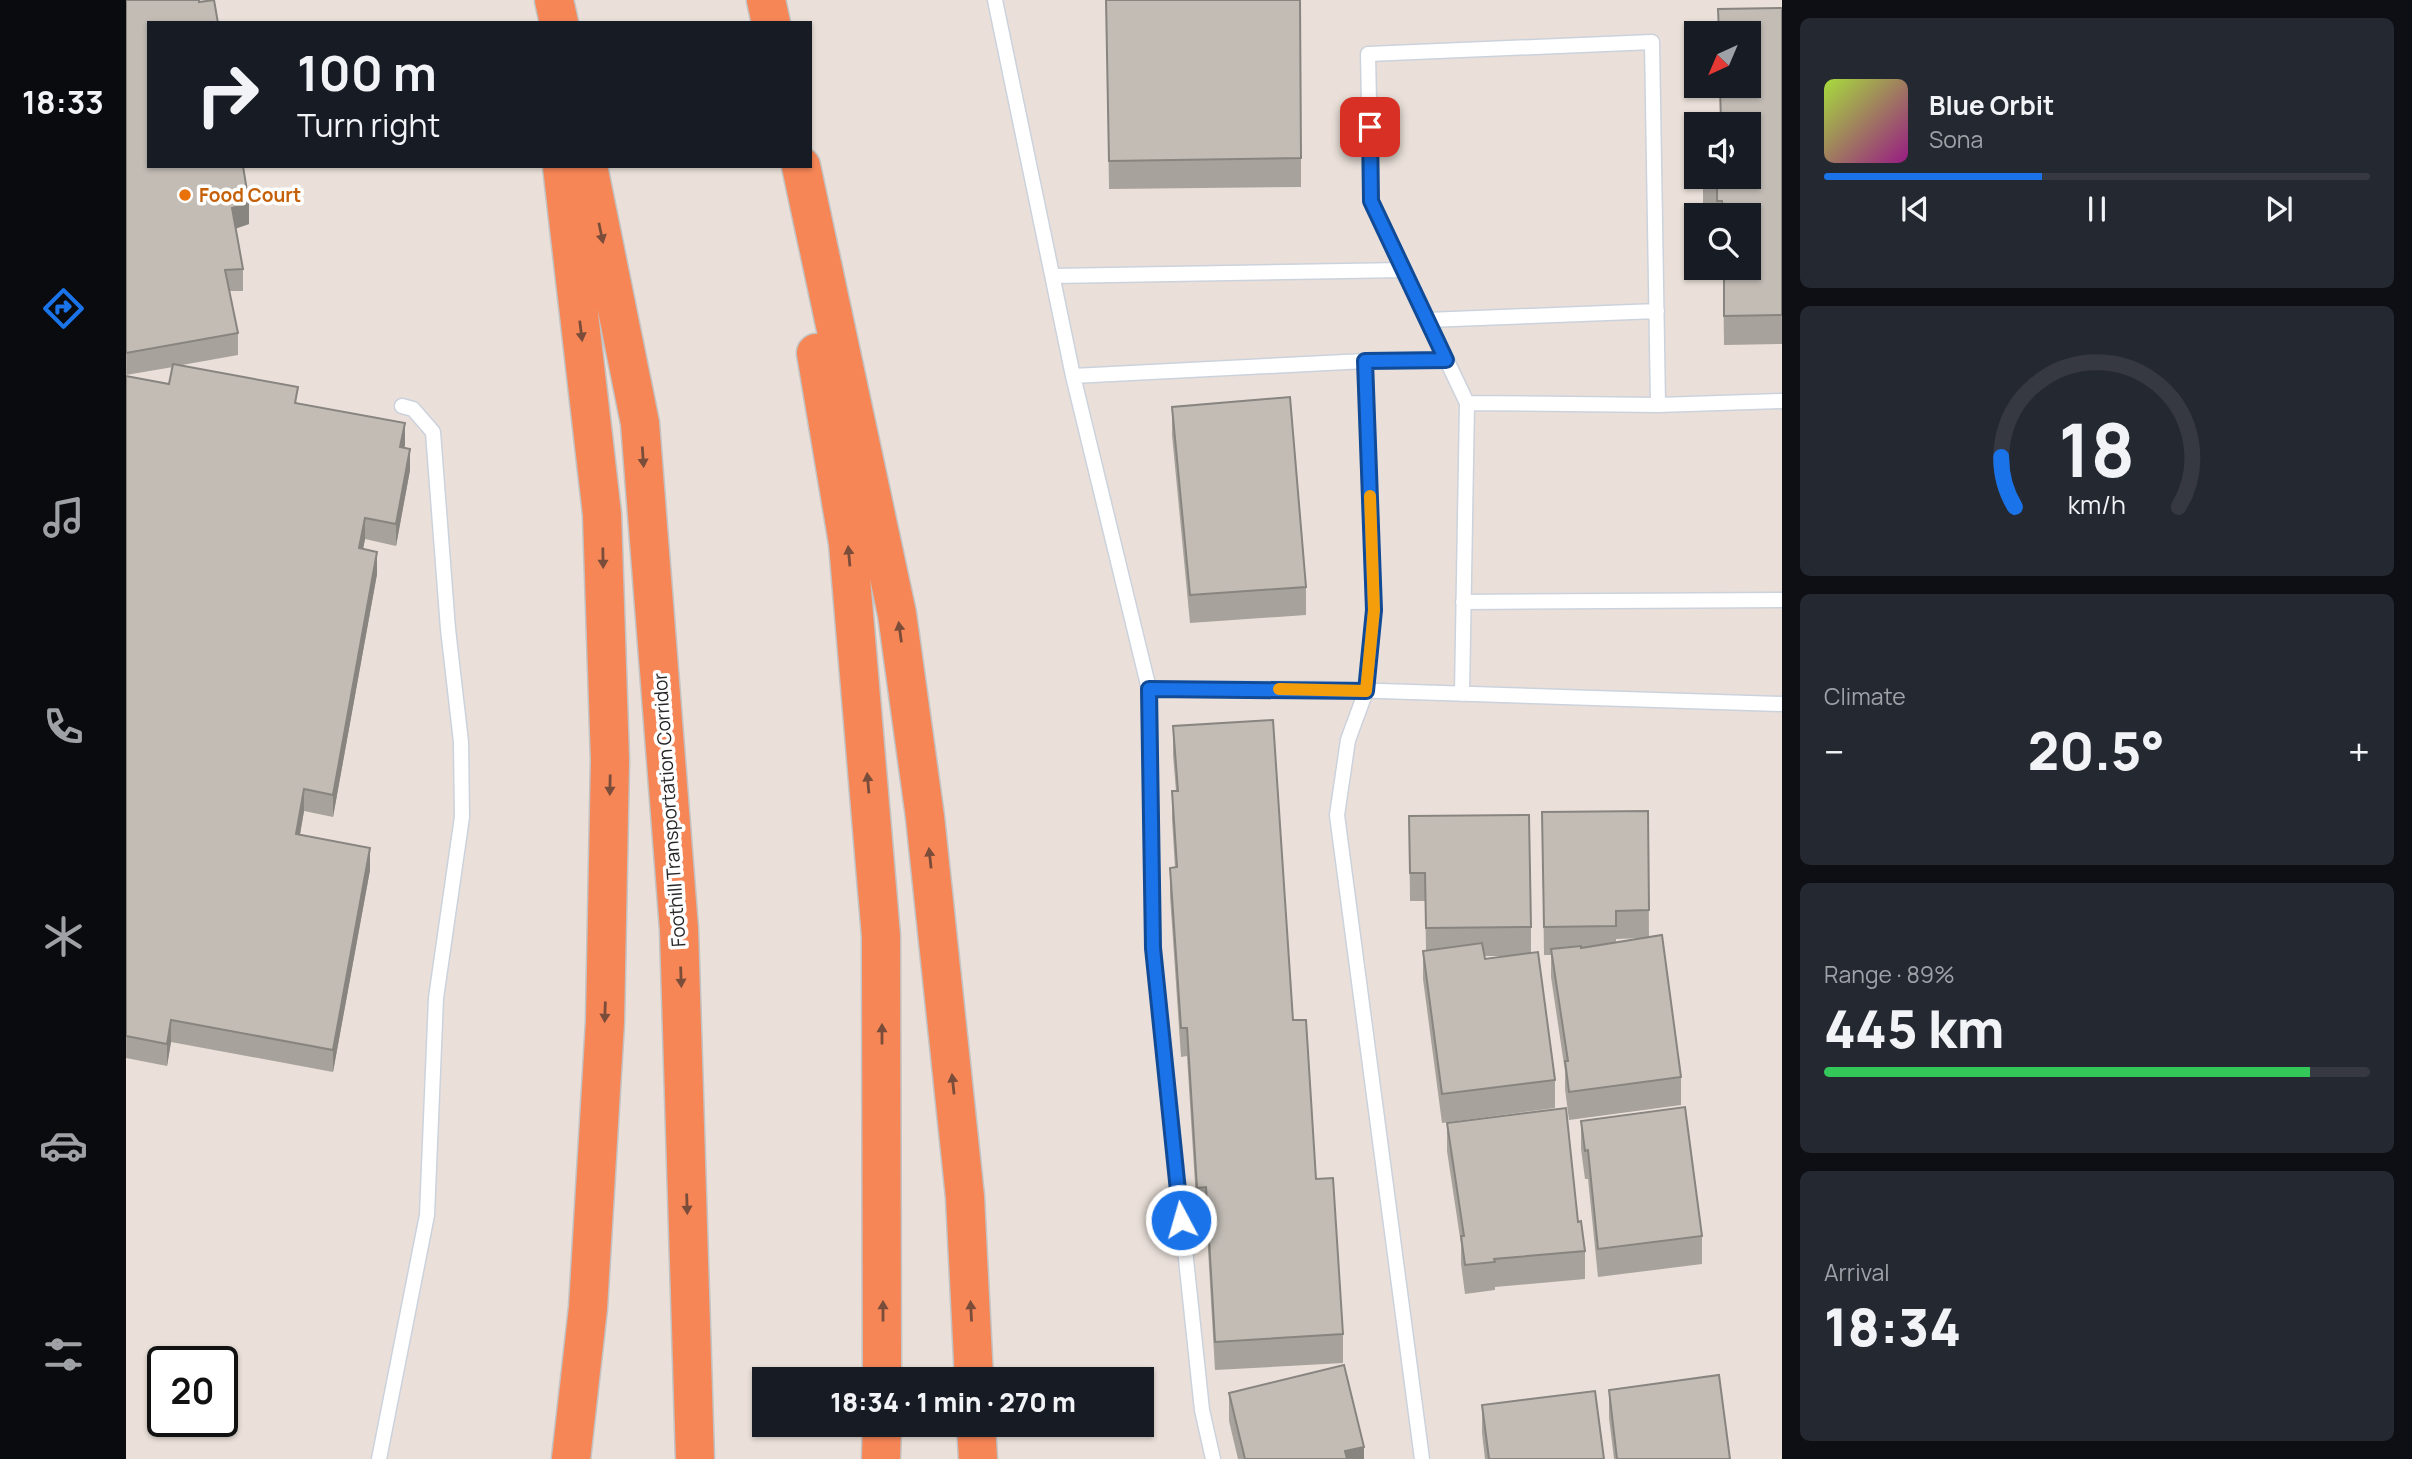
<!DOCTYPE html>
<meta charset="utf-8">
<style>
body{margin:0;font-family:Manrope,sans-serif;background:#242831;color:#f1f3f6;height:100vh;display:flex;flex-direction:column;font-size:26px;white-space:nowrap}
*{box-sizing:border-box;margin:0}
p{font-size:23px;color:#9ea1a6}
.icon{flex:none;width:38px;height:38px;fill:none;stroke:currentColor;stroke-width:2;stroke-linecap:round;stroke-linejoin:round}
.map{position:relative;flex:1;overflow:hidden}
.panel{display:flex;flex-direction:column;gap:18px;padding:18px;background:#0d0f14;width:630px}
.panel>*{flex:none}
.banner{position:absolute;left:21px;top:21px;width:665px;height:147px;border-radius:0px;box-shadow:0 2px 5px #0004;background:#171b24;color:#f1f3f6;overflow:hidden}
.needle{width:46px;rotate:224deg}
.fabs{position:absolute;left:1558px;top:21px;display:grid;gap:14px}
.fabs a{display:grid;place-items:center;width:77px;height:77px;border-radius:0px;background:#171b24;box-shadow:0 2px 5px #0004;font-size:35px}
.speed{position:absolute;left:21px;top:1346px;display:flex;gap:14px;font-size:35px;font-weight:700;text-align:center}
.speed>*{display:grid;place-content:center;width:91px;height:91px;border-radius:50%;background:#171b24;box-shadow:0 2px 5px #0004;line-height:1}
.speed .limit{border:4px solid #111;border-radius:10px;background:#fff;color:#111}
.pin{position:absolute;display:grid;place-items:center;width:60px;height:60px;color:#fff;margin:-30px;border-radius:14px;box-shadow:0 4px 10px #0006}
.me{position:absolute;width:77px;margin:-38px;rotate:354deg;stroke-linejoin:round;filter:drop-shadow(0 0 5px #0008)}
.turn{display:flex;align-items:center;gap:24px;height:147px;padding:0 35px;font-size:32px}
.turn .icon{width:91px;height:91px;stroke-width:2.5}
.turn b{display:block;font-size:49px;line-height:60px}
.big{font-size:52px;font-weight:800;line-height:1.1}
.panel .card{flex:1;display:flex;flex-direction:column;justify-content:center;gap:10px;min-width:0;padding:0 24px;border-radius:10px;background:#242831}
.panel .dial{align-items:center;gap:0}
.dial svg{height:182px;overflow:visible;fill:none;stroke:#363941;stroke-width:7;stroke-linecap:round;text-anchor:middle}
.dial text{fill:#f1f3f6;stroke:none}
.song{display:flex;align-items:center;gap:21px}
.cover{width:84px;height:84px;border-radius:10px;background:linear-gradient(135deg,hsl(80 70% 55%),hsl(310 70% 35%))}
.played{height:7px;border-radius:4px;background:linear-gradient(90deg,#1a73e8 40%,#363941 40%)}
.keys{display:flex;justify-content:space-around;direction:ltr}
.heat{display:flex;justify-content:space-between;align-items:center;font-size:38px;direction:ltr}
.charge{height:10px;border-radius:5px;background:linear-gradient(90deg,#34c759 89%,#363941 0)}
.trip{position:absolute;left:626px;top:1367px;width:402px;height:70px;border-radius:0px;background:#171b24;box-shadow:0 2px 5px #0004;font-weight:800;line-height:70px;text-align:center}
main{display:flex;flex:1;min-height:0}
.tab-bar{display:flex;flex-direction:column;width:126px;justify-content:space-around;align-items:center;background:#090b0e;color:#9ea1a6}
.tab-bar .icon{width:49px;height:49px}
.tab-bar .selected{color:#1a73e8}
.tab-bar b{font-size:32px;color:#f1f3f6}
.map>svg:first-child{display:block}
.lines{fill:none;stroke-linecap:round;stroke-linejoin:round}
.service-casing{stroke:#ccd2dc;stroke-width:17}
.motorway-casing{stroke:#c3c3c3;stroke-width:41}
.service{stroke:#fff;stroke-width:14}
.motorway{stroke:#f78657;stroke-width:38}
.wall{fill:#a7a29c;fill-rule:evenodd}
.shaded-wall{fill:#88847f}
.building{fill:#c2bcb5;stroke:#88847f;stroke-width:2}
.oneway{fill:#7a4d3a}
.route-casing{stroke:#114b97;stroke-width:18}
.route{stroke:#1a73e8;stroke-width:12}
.slow{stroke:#f59e0b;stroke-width:12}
.food-dot{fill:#e8710a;stroke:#fff;stroke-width:2.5}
.labels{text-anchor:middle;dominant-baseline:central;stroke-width:7;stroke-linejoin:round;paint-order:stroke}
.food-label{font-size:19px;font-weight:bold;fill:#c56008;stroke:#fff;text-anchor:start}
.street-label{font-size:19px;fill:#272727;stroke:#fff}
</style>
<main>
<nav class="tab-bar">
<b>18:33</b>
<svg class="icon selected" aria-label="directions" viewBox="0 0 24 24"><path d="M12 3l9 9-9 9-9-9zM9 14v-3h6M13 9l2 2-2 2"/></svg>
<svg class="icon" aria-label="music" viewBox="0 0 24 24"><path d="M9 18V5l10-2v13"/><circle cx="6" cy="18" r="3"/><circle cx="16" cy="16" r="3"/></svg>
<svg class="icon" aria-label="phone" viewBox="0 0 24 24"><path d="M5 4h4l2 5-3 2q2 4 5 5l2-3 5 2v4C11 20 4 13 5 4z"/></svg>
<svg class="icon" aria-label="climate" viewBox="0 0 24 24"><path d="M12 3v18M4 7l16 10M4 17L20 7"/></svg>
<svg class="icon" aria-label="car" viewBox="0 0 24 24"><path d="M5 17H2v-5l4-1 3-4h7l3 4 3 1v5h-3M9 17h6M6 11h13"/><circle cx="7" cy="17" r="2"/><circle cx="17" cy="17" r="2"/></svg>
<svg class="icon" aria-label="filters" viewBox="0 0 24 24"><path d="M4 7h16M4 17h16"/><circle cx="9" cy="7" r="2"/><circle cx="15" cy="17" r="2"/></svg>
</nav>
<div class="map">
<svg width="1656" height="1459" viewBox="0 0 1656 1459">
<rect width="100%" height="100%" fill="#eae0d9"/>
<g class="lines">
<defs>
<path id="service" d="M869,0L947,376L1023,689L1027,948L1076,1410L1087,1459
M927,276L1278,270
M1301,320L1531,311
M1239,361L1320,360
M947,376L1239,361L1248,610L1240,691L1222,740L1211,815L1296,1459
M1341,403L1532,405
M1337,602L1656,600
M1023,689H1193L1656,704
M1336,694L1341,403L1245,201L1242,54L1526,42L1532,405L1656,401
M253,1459L301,1215L310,998L336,817L335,742L322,629L307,432L287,409L276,406"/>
<path id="motorway" d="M428,0L433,23
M640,0L645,23
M436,166L476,514L484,760L479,1022L462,1308L445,1459
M462,166L514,423L553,929L569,1459
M675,166L771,614L799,817L839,1197L848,1379
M690,353L722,543L755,936L756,1379
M850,1424L852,1459
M755,1459L756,1424"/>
</defs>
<use href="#service" class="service-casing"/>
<use href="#motorway" class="motorway-casing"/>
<use href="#service" class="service"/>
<use href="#motorway" class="motorway"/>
</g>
<path class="wall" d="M0,0L123,224L110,228L117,269V291H103L112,333V355L56,365L172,403L279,445L278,448L284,470L270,546L239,539L237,549L251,574L207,817L178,811L174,835L244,870L207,1072L45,1042L41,1066L0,1058V376L43,384L47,367L0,375Z
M980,0L1175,158V187L983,189Z
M1656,8V344L1598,345L1597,268L1622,215H1591V210L1577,211V177H1622V124H1594V86H1622V33H1592V9Z
M1046,407L1180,587V615L1064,623L1046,435Z
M1047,726L1167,1020L1190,1179L1217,1334V1363L1089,1370L1080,1215L1071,1216L1061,1056L1055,1057L1044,896V868H1049L1046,819V791H1050L1047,755Z
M1522,811L1523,937L1555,1077V1105L1443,1120L1439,1089V1071L1425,977V955H1418L1416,812ZM1517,938L1490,943V939Z
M1283,816L1405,927V953L1429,1080V1108L1316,1123L1297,979V951L1300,950L1299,901H1284ZM1358,956H1388L1359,959Z
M1455,1121L1576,1236V1264L1472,1277L1462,1179H1459L1455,1149Z
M1321,1123L1452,1222L1459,1251V1279L1369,1287V1290L1339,1294L1335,1264V1244L1321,1151Z
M1483,1390L1604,1459H1488L1483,1418Z
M1103,1393L1238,1459H1112L1103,1421Z
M1356,1405L1478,1459H1359L1356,1433Z"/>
<path class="shaded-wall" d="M123,203V224L106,230V208Z
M279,423V445L274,469V447Z
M284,449V470L270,546V524Z
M239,518V539L233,570V548Z
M251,552V574L207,817V795Z
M178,789V811L170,856V834Z
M244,848V870L207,1072V1050Z
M45,1020V1042L41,1066V1044Z
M1238,1447V1459H1219V1451Z"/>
<path class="building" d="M0,0H73V2L88,0L92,23H23V166H117L123,203L106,208L117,269L99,270L112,333L0,353Z
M980,0H1174L1175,158L983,161Z
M1656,8V315L1598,316V268H1622V215H1597L1596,201H1591V182H1577V177H1622V124H1595L1594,86H1622V33H1593L1592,9Z
M47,364L172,387L169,403L279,423L274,447L284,449L270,524L239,518L233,548L251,552L207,795L178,789L170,834L244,848L207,1050L45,1020L41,1044L0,1036V376L43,384Z
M1164,397L1180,587L1064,595L1046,407Z
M1147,720L1167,1020H1180L1190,1179L1207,1178L1217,1334L1089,1342L1080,1187L1071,1188L1061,1028H1055L1044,868L1051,867L1046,791H1052L1047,726Z
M1522,811L1523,910L1490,911V926L1418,927L1416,812Z
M1403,815L1405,927L1300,928L1299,873H1284L1283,816Z
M1536,935L1555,1077L1443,1092L1439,1061H1442L1425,949L1455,946V948Z
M1356,943L1359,959L1412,952L1429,1080L1316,1094L1297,951Z
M1559,1107L1576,1236L1472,1249L1462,1150L1459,1151L1455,1121Z
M1440,1108L1452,1222L1455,1221L1459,1251L1368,1259L1369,1262L1339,1265L1335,1236H1338L1321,1123Z
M1218,1365L1238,1447L1219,1451L1221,1459H1119L1103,1393Z
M1593,1375L1604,1459H1491L1483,1390Z
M1469,1391L1478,1459H1363L1356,1405Z"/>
<defs><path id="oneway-solid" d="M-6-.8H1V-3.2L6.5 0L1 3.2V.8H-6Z" transform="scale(1.75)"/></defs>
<g class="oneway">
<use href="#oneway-solid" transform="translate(475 233) rotate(78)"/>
<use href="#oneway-solid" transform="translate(455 331) rotate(83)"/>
<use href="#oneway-solid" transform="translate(517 457) rotate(86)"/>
<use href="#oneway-solid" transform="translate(723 556) rotate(-95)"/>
<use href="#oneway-solid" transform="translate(477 558) rotate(89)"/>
<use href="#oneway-solid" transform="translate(774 632) rotate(-98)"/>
<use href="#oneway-solid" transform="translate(742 783) rotate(-95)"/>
<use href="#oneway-solid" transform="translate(484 785) rotate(91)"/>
<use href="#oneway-solid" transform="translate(804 858) rotate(-96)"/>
<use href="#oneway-solid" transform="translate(555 977) rotate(88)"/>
<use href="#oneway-solid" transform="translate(479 1012) rotate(92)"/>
<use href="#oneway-solid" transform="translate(756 1034) rotate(-90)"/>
<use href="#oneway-solid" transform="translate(827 1084) rotate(-96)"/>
<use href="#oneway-solid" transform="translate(561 1204) rotate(88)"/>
<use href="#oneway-solid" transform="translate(757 1311) rotate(-90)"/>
<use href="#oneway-solid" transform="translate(845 1311) rotate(-93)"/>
</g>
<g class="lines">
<defs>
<path id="route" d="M1055,1220L1027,948L1023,689L1240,691L1248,610L1239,361L1320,360L1245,201L1244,127"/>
</defs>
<use href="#route" class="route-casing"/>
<use href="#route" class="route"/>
<path class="slow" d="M1153,689L1240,691L1248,610L1244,496"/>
</g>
<circle class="food-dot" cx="59" cy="195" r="7"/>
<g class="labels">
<g class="food-label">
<text x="73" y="195">Food Court</text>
</g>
<g class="street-label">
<text transform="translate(543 810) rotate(-94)">Foothill Transportation Corridor</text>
</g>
</g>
</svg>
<div class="fabs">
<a><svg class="needle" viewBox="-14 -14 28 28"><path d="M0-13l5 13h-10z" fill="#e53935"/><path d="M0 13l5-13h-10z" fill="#9ea1a6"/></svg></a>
<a><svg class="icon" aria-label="sound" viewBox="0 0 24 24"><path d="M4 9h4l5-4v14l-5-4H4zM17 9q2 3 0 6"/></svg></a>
<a><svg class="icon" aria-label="search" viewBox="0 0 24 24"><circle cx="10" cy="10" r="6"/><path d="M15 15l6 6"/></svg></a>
</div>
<div class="speed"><div class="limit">20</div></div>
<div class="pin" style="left:1244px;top:127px;background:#d93025"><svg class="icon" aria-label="arrive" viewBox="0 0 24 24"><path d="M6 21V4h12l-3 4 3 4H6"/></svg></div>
<svg class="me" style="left:1055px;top:1220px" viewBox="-20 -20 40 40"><circle r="17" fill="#1a73e8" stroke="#fff" stroke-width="3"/><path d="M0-11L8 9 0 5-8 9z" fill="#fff"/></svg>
<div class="trip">18:34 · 1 min · 270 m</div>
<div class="banner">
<div class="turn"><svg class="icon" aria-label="right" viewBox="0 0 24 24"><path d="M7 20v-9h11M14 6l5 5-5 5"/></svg><div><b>100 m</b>Turn right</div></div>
</div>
</div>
<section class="panel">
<div class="card">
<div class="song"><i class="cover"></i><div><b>Blue Orbit</b><p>Sona</p></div></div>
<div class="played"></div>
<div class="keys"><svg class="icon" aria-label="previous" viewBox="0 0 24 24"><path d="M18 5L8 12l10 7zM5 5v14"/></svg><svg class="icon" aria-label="pause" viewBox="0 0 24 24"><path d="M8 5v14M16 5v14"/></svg><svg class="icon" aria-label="next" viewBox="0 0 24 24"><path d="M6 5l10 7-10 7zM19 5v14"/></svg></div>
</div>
<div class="card dial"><svg viewBox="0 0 100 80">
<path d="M14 69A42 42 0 1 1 86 69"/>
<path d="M14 69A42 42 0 0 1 8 47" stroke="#1a73e8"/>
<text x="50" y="56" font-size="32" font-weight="700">18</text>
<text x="50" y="72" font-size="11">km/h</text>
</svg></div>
<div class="card"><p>Climate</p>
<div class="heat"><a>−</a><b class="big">20.5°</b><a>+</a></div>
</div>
<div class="card"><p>Range · 89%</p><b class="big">445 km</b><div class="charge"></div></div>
<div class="card"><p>Arrival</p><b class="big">18:34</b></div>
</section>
</main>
